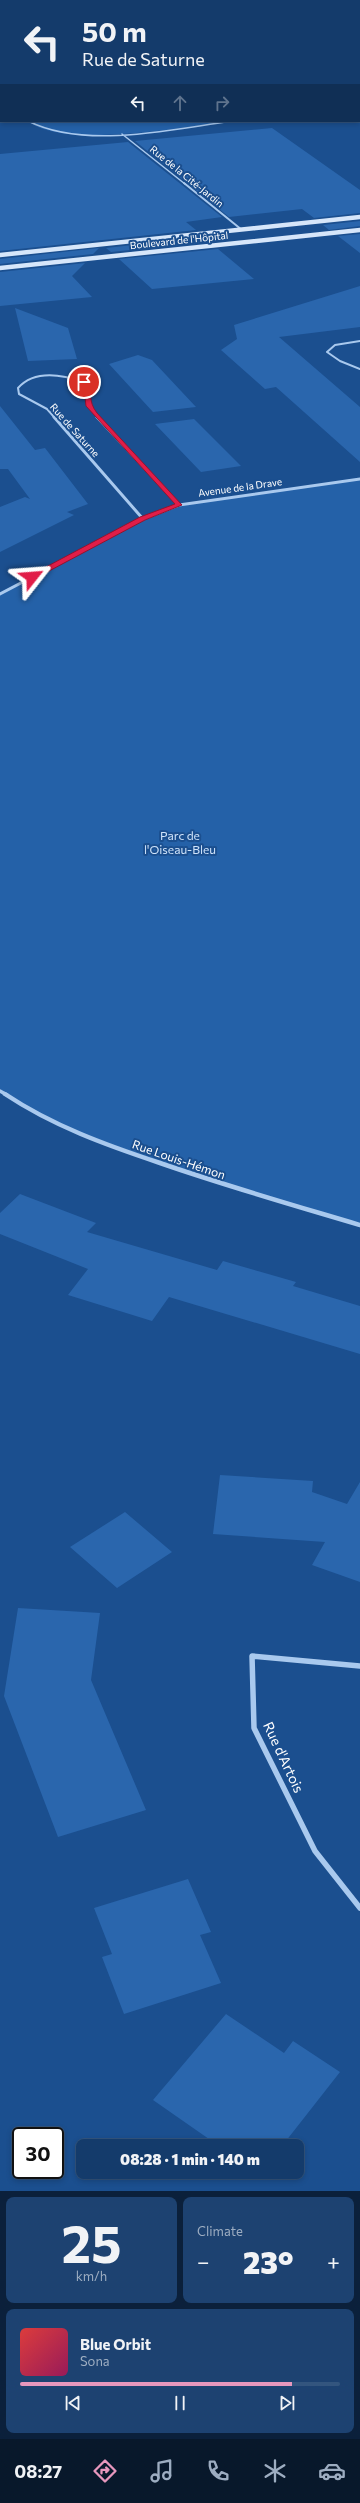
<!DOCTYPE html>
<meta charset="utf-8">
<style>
body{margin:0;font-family:Commissioner,sans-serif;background:#1d4271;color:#f1f3f6;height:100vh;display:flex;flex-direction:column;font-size:15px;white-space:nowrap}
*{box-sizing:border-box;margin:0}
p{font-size:13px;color:#9dadc1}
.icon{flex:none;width:22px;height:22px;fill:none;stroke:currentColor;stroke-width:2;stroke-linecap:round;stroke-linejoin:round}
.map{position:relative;height:2191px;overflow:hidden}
.details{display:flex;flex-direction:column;gap:6px;padding:6px;background:#0b203b;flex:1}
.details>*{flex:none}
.banner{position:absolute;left:0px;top:0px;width:360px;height:122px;box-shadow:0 2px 6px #0003,0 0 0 1px #33557e;background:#143b6b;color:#f1f3f6;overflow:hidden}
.speed{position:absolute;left:12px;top:2127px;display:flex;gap:8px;font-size:20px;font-weight:700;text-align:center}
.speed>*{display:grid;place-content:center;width:52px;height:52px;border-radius:50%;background:#143b6b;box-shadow:0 2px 6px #0003,0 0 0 1px #33557e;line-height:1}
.speed .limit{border:2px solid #111;border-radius:6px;background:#fff;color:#111}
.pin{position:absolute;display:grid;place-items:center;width:34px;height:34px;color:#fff;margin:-17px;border:2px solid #fff;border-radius:50%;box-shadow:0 1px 4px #0007}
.me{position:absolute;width:44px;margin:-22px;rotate:62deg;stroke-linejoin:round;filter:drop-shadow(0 0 3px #0008)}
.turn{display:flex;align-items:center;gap:14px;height:84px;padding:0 16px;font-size:18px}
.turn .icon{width:52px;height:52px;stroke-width:2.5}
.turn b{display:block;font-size:28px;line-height:34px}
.lanes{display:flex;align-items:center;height:38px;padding:0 16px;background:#0003;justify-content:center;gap:20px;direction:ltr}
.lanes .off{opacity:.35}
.big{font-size:30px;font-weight:800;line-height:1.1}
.details .widget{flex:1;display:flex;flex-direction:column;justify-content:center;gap:6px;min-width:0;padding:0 14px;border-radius:8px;background:#1d4271}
.details .dial{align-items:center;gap:0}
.dial b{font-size:52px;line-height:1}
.song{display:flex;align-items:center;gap:12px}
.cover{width:48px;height:48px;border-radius:6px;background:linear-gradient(135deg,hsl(0 70% 55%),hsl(330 70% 35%))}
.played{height:4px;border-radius:2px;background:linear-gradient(90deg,#e797bd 85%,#33557e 85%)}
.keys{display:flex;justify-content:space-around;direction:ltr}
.heat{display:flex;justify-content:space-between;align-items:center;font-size:22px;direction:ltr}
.details .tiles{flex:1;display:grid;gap:6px;grid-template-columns:1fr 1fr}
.widget:last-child{grid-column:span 2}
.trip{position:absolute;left:76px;top:2139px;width:228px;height:40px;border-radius:8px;background:#143b6b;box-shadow:0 2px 6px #0003,0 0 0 1px #33557e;font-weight:800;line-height:40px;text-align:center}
.menu{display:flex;height:64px;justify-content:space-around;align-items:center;background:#08182b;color:#9dadc1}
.menu .icon{width:28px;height:28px}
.menu .on{color:#e797bd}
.menu b{font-size:18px;color:#f1f3f6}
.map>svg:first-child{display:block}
.green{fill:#2461a8}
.building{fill:#2a66ad}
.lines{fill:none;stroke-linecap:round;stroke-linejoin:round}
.minor-far5{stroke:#a9c9ee;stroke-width:1.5}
.minor-far4{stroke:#a9c9ee;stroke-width:2}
.minor-far3{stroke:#a9c9ee;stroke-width:3}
.minor-far2{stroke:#a9c9ee;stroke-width:3.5}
.minor-far1{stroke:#a9c9ee;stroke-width:4.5}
.minor{stroke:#a9c9ee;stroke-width:5.5}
.secondary{stroke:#d6e6fa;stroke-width:4.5}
.route{fill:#e11d48;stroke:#92132f}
.labels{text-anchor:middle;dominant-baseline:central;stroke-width:4;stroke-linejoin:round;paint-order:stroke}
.far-street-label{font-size:10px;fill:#fff;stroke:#1b4f8f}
.park-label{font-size:12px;fill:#cfe3fa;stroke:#1b4f8f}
.street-label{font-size:12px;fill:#fff;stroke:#1b4f8f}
.near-street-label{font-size:14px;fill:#fff;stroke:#1b4f8f}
</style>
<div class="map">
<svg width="360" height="2191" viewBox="0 0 360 2191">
<rect width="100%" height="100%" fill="#1b4f8f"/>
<path class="green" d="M0,0H360V11L359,1H1L0,89Z
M28,121H233C188,126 63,150 28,121Z
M360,479V1225L214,1182L57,1124L0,1091V594L143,519L179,505Z"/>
<path class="building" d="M272,128L360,190V213L314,218L302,209L229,217L135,141Z
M128,142L222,217L186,222L196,230L0,251V154Z
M360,221V226L329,230L323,225Z
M360,234V253L338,236Z
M204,237L210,242L111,252L106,248Z
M99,248L93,254L0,264V259Z
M218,249L254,279L152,289L119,259Z
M85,263L72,276L92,297L0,306V272Z
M360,286V327L279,337L360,407V462L276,387L265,389L221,350L237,339L234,325Z
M15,308L68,328L77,359L28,361Z
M138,355L152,360L196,407L153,412L109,364Z
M0,406L35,450L45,448L88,504L67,512L74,515L0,552V507L25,497L30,499L8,469H0Z
M194,419L241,466L201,472L155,424Z
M20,1194L96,1223L87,1232L217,1270L223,1261L296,1282L293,1286L360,1306V1354L169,1297L152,1321L68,1295L88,1269L0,1234V1213Z
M220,1475L313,1481L312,1492L347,1504L360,1482V1582L312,1565L325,1542L213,1534Z
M125,1512L172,1552L117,1588L70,1547Z
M18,1608L100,1613L91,1680L146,1810L58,1837L4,1696Z
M188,1879L211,1932L200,1935L221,1983L124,2014L102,1957L112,1954L94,1908Z
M226,2014L284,2053L293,2041L340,2072L282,2146H219L153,2100Z"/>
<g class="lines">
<path class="minor-far5" d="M28,121C86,150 171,129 233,121
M122,134L185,184"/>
<path class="minor-far4" d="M184,183L242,230
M360,341L335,345L327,352L340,361L360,369
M55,418L47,409L19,394L18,388C35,369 63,375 85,382L90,406L98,418"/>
<path class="minor-far3" d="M54,417L143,519
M97,417L179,505
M0,594L143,519L179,505L360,479"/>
<path class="minor-far2" d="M0,1091L7,1095"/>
<path class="minor-far1" d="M5,1094C53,1126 106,1145 160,1163C226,1186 293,1205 360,1225"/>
<path class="minor" d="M360,1666L252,1656L254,1728L315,1851L360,1908"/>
<path class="secondary" d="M0,255L360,217
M0,268L360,230"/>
</g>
<path class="route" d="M83,381H86C94,394 87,400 97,413L182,505L145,520L34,579H29V576L140,517L175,504L86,406Z"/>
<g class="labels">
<g class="far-street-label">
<text transform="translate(187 176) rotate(39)">Rue de la Cité-Jardin</text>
<text transform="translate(179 240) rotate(-6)">Boulevard de l'Hôpital</text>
<text transform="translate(75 430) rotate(48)">Rue de Saturne</text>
<text transform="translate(240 487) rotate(-8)">Avenue de la Drave</text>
</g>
<g class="park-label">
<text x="180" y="835">Parc de<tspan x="180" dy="14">l'Oiseau-Bleu</tspan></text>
</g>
<g class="street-label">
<text transform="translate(179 1159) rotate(19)">Rue Louis-Hémon</text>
</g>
<g class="near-street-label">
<text transform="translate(284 1757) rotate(65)">Rue d'Artois</text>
</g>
</g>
</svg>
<div class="speed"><div class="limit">30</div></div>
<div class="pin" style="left:84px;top:382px;background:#d93025"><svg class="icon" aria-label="arrive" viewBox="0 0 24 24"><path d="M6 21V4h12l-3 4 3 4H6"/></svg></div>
<svg class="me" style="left:32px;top:577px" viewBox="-20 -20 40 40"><path d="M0-17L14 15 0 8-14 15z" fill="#e11d48" stroke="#fff" stroke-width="4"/></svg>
<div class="trip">08:28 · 1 min · 140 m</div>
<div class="banner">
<div class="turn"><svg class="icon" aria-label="left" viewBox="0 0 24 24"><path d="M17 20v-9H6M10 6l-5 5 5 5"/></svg><div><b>50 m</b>Rue de Saturne</div></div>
<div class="lanes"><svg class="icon" aria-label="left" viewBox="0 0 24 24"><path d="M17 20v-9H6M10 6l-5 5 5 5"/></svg><svg class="icon off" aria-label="ahead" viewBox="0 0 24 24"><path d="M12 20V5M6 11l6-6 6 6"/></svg><svg class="icon off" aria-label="right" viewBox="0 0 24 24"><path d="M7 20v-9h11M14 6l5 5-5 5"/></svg></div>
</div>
</div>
<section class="details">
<div class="tiles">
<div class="widget dial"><b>25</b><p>km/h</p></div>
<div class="widget"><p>Climate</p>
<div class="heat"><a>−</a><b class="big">23°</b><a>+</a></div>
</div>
<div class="widget">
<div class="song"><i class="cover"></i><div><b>Blue Orbit</b><p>Sona</p></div></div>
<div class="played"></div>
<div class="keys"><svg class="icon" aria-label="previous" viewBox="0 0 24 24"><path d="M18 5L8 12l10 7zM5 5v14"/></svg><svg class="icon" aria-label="pause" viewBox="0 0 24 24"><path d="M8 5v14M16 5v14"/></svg><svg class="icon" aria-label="next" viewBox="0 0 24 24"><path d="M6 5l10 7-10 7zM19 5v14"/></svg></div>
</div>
</div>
</section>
<nav class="menu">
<b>08:27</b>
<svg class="icon on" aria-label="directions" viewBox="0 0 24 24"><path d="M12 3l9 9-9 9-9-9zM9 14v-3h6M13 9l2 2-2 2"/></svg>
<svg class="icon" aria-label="music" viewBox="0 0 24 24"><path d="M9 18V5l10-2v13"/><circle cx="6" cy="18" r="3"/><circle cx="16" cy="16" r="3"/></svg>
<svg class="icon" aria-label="phone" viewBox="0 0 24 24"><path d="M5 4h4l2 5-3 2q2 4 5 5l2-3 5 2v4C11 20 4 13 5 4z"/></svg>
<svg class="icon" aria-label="climate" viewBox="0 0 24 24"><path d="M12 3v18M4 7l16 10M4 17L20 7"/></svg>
<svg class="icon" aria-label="car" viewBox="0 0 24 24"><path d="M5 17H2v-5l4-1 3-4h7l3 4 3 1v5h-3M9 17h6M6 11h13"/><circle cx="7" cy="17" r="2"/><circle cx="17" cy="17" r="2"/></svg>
</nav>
